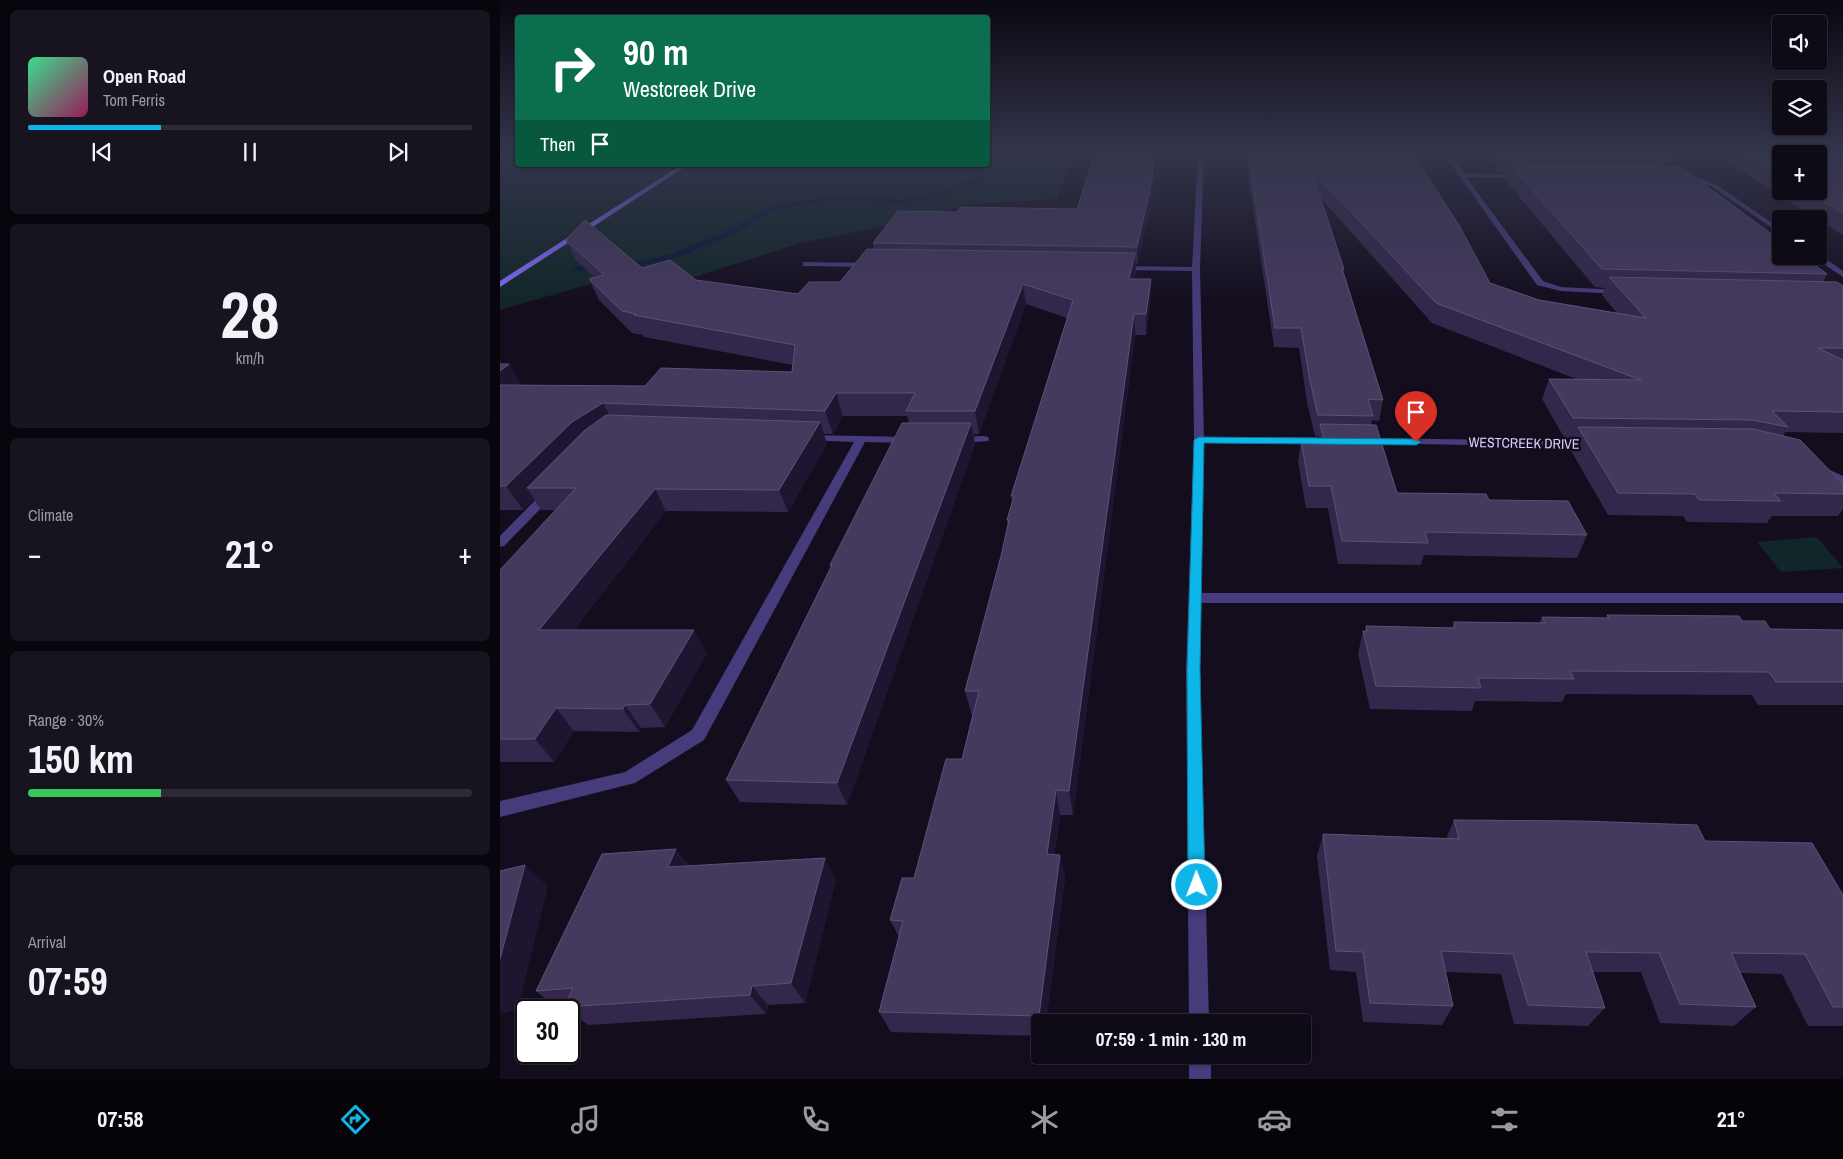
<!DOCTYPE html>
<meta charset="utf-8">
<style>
body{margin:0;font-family:"Archivo Narrow",sans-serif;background:#17131f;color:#f1f3f6;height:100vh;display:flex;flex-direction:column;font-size:19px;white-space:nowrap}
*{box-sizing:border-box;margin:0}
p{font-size:16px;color:#9b9aa1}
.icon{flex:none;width:28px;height:28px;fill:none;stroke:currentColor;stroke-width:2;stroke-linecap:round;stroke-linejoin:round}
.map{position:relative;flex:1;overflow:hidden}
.panel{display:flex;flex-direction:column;gap:10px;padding:10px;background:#08060c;width:500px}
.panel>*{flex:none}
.guide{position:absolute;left:15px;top:15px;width:475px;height:152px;border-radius:5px;box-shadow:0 1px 4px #0004,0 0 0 1px #2e2b35;background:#0b6e4f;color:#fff;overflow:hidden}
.tools{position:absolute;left:1272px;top:15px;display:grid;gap:10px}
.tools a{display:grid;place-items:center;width:55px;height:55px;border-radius:5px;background:#0e0a16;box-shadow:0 1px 4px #0004,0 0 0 1px #2e2b35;font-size:25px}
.speed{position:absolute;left:15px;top:999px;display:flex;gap:10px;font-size:25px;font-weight:700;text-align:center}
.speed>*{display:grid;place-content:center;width:65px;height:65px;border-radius:50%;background:#0e0a16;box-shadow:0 1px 4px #0004,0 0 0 1px #2e2b35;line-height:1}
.speed .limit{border:2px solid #111;border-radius:8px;background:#fff;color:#111}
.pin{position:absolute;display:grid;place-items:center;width:42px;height:42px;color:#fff;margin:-51px -21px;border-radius:50% 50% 50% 0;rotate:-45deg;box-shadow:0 0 5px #0007}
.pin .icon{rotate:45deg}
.me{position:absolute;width:55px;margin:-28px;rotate:359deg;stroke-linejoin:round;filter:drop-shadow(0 0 4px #0008)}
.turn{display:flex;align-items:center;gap:18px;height:105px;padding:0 25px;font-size:22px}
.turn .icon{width:65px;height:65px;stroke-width:2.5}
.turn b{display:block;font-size:35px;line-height:42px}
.then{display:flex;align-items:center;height:48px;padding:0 25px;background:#0003;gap:10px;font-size:19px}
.big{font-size:38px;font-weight:700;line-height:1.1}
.panel .card{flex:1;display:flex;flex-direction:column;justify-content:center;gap:8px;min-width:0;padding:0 18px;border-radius:8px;background:#17131f}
.panel .dial{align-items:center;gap:0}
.dial b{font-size:65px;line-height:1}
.song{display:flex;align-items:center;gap:15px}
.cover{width:60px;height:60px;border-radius:8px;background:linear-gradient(135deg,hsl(150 70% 55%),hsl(330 70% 35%))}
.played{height:5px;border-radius:2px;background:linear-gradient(90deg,#0eb5e8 30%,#2e2b35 30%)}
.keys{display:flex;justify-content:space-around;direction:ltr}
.heat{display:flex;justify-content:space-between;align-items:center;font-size:28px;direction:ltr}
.charge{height:8px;border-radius:4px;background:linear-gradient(90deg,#34c759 30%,#2e2b35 0)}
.trip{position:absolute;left:531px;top:1014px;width:280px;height:50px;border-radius:5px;background:#0e0a16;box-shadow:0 1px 4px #0004,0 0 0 1px #2e2b35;font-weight:700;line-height:50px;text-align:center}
.dock{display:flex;height:80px;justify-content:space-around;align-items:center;background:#060409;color:#9b9aa1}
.dock .icon{width:35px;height:35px}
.dock .on{color:#0eb5e8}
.dock b{font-size:22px;color:#f1f3f6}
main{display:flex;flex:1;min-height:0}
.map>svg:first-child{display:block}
.green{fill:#112628}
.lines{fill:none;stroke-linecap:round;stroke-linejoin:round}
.stream{fill:#0c1639;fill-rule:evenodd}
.service{fill:#463b7b;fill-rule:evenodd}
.minor{fill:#463b7b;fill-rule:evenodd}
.secondary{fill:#816bf6;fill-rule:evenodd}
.wall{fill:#33284b;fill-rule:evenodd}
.shaded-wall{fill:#1f1531}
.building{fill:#45395e;stroke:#5c5177}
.route{fill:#0eb5e8;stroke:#097697}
.labels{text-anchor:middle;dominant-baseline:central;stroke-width:5;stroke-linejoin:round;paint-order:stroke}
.street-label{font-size:14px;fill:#d9cefc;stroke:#130d1e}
</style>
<main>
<section class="panel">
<div class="card">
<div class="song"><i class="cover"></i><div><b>Open Road</b><p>Tom Ferris</p></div></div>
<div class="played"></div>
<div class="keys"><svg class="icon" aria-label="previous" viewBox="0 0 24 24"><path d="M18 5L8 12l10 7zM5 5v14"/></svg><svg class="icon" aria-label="pause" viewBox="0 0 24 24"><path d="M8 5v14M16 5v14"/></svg><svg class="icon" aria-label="next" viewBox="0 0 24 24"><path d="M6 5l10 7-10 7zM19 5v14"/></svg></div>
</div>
<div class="card dial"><b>28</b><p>km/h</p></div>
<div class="card"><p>Climate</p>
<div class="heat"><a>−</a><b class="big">21°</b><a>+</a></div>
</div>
<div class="card"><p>Range · 30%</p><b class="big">150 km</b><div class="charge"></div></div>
<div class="card"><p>Arrival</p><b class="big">07:59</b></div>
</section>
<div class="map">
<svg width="1343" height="1079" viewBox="0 0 1343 1079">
<rect width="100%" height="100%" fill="#130d1e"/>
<path class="green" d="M0,153H17L18,165H488V153H567L571,159L557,199L467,204L400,223L301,243L194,277L121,275L0,310Z
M1317,537L1343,568L1281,572L1257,542Z"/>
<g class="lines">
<path class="stream" d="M513,153H519L521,156L487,178L443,194L404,204L336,200L277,209L234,234L177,258L121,269L117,267L172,254L228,230L273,206L336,196L404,200L439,192L483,176L515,156Z
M101,266L105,268L104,270L76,271L72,269L76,267Z"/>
<path class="service" d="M309,435L409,437L414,440L409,443L365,442L204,740L135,783L0,817V801L125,772L192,730L354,442L305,440L304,438L305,436Z
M484,436L488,437L489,439L488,441L459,443L454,440L459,437Z
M699,437H817L822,440L817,443L695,442L694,440L695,438Z
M865,438L1087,441L1092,444L1087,447L861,443L860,441L861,439Z
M1321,466L1343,476V484L1317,471L1315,469Z
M49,489L55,493L53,496L4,546L0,547V536L45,490Z
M696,593H1343V603H696L691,601L689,598L691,595Z"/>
<path class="minor" d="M698,153H704L700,269L704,440L700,670L709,1022H689L686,670L694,440L692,271L619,270L615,268L619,266L692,267Z
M943,153H949L964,173L1024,175L1022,178L966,177L1043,281L1061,287L1119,290H1122V294L1061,291L1037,285Z
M1181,177L1201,179L1215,184L1281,229V234L1211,186L1200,183L1179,180Z
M1319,254L1343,271V277L1312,256H1319Z
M303,262L371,263L375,265L371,267L306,266H303Z
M689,1055H711V1079H689Z"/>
<path class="secondary" d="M181,165H188L0,287V281Z"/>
</g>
<path class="wall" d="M745,153H912L990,283L1039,300L1117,313L1102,295L1105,288L1095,287L1005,180L1007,172H999L986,153H1162L1171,160L1168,167L1327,274L1323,282L1343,286V433L1285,432L1283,436L1343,494V509L1338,516H1272L1267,523L1187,522L1183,516L1108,515L1070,449L1074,439H1065L1042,399L1049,379H1076L932,323L820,197L844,269L843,272L883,400L879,421L872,420L871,425L897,493L989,500L1087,535L1077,558L924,555L921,565L838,564L828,508H806L798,462L801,440H818L819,436H815L807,402L799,348L774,347Z
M1214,153H1343V235L1319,220V219H1317ZM1281,154L1319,191H1281Z
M653,197L637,264H635L636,272L634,279H651V299L646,335H635L573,815H560L556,843L554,855H560L565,878L546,1022H540V1036L391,1032L379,1012L399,937L390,920L414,878L462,759L472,716L465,691L501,556L508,526L507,520L512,502L511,496L567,318L526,304L479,434H474L475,444L347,805L240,802L226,780L331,568L330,565L409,423L407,416H343L333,434H324L327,444L288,512L166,511L74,630L207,653L165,727L141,728L139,732L74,731L54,762H0V570L55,510H41L34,499L23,510H0V364H9L21,385L145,386L292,372L293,365L144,337L143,335L132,333L99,300L89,279L95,278L75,259L66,240L142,268L196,280L298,294L340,282L374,249L373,243L457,212L577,209Z
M1107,615L1242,621L1270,629L1343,630V705H1258L1252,695L1066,694L1062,702L975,701L972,711L870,709L858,654L863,631H865L866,626L952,628L954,622L1039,623L1042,617L1106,618Z
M954,820L1205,841L1343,895V1026H1308L1282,974L1240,973L1256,1007L1234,1026L1160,1023L1141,972H1093L1105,1008L1088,1026L1014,1024L1001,974L946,972L953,1006L942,1025L863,1022L856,972L830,970L817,856L823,834L946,839Z
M189,866L336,879L305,1003L268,1005L266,1014L88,1025L68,1009L60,1010L36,991Z"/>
<path class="shaded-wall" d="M654,153L653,197L637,264V247Z
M635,253L636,272L630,299L629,279Z
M651,279V299L646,335V314Z
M523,284L526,304L479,434L475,411Z
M634,314L635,335L573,815L569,791Z
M9,364L22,386L0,404V371Z
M336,393L343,416L333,434L325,411Z
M103,403L115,426L27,488L34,499L23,510L6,486L72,422Z
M320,422L327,444L288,512L279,490Z
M471,423L475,444L347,805L337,783Z
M155,489L166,511L56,653L39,630Z
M194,630L207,653L165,727L150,704Z
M125,705L141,728L139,732L123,709Z
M56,708L74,731L54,762L35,739Z
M556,790L560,815L551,878L547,854Z
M176,849L193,870L168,867Z
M560,855L565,878L546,1022H540L539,1016Z
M325,858L336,879L305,1003L291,983Z
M25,865L48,886L18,1009L0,1014V959Z
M252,986L268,1005L266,1014L250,995Z"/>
<path class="building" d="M595,153H654L652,181L637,247L373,243L398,211L457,212L460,207L577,209Z
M748,153H912L959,225L990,283L1039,300L1146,318L1109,277L1337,282L1343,286V348H1318L1343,360V412L1272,411L1288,427L1253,420L1073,418L1049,379L1141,380L936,303L811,169L844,269L842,268L883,400L868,399L873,416L818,415L810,381L801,328H775Z
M1000,153H1162L1171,160L1003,157Z
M1244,153H1343V213L1307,191H1319V154H1281V176Z
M1009,164L1181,167L1281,241V256H1302L1327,274L1102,269Z
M85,220L142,268L170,260L196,280L298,294L309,282H340L367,249L635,253L629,279H651L646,314H634L569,791L556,790L552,819L547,854L560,855L539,1016L379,1012L403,921L390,920L402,878H414L446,759H462L479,691H465L501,556L509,520H507L514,496H511L573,300L523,284L475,411H406L415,393H336L325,411L103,403L72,422L6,486H0V385L145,386L161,368L292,372L295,345L134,315L136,314L122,311L89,279L104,275L66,240Z
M0,364H9L0,371Z
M106,415L320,422L279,490L155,489L39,630H194L150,704L125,705L123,709L56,708L35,739H0V570L76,488H27L84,431Z
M402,423H471L337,783L226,780L332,565H330Z
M820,424L876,425L897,493L986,494L989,500L1068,501L1087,535L925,532L928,543L842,541L831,486H809L801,440H824Z
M1078,427L1253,429L1300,440L1343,484V494L1274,493L1281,501L1199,500L1195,494L1118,493Z
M1107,615L1239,616L1242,621H1265L1270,629L1343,630V682H1276L1269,672L1070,671L1074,679L978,678L981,688L876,686L863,631H867L866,626L955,628L954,622L1045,623L1042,617L1109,618Z
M954,820L1082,821L1197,825L1205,841L1312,843L1343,895V1007H1333L1305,954L1231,953L1256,1007L1180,1004L1159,953L1086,952L1105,1008L1028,1005L1013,954L941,951L953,1006L870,1003L863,952L836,951L823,834L959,839Z
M176,849L168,867L325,858L291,983L252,986L250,995L64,1007L73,988L36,991L102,854Z
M25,865L0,959V871Z"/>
<linearGradient id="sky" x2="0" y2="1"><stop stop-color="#0a0710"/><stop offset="0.5" stop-color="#33354c"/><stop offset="1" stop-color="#33354c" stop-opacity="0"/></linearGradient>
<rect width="1343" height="304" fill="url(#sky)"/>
<path class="route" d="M699,437L916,439L921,442L916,445L704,443L700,670L705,885L703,891L697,894L691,891L688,885L687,670L694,440Z"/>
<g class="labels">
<g class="street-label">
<text transform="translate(1024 443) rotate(1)">WESTCREEK DRIVE</text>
</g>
</g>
</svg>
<div class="tools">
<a><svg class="icon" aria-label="sound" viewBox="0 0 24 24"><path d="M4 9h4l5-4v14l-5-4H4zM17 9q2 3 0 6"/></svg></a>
<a><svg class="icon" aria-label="layers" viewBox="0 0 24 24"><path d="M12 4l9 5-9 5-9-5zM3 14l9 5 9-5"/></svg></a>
<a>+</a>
<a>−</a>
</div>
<div class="speed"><div class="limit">30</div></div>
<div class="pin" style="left:916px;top:442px;background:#d93025"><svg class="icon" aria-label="arrive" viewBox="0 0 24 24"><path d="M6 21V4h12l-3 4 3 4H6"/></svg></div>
<svg class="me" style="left:697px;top:885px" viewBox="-20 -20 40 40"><circle r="17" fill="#0eb5e8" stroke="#fff" stroke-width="3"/><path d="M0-11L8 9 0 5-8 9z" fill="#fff"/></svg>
<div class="trip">07:59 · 1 min · 130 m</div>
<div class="guide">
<div class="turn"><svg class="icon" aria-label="right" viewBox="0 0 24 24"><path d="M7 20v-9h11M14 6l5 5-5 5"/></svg><div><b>90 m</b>Westcreek Drive</div></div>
<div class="then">Then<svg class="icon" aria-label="arrive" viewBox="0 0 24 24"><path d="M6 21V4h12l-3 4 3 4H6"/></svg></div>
</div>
</div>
</main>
<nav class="dock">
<b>07:58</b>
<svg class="icon on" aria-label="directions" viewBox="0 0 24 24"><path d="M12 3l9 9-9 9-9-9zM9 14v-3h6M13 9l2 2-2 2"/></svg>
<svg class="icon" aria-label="music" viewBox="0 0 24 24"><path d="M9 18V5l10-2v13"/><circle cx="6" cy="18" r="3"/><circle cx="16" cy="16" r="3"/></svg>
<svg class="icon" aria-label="phone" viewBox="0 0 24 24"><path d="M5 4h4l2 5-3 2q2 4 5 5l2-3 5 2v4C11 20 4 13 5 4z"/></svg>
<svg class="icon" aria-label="climate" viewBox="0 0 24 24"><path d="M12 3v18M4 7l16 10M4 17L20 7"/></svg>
<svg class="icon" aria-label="car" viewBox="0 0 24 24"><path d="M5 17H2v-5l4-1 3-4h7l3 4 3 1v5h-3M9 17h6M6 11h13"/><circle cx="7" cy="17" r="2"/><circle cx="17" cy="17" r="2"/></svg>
<svg class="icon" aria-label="filters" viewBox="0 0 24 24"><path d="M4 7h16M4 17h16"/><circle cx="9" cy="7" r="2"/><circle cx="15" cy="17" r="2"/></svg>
<b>21°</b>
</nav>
